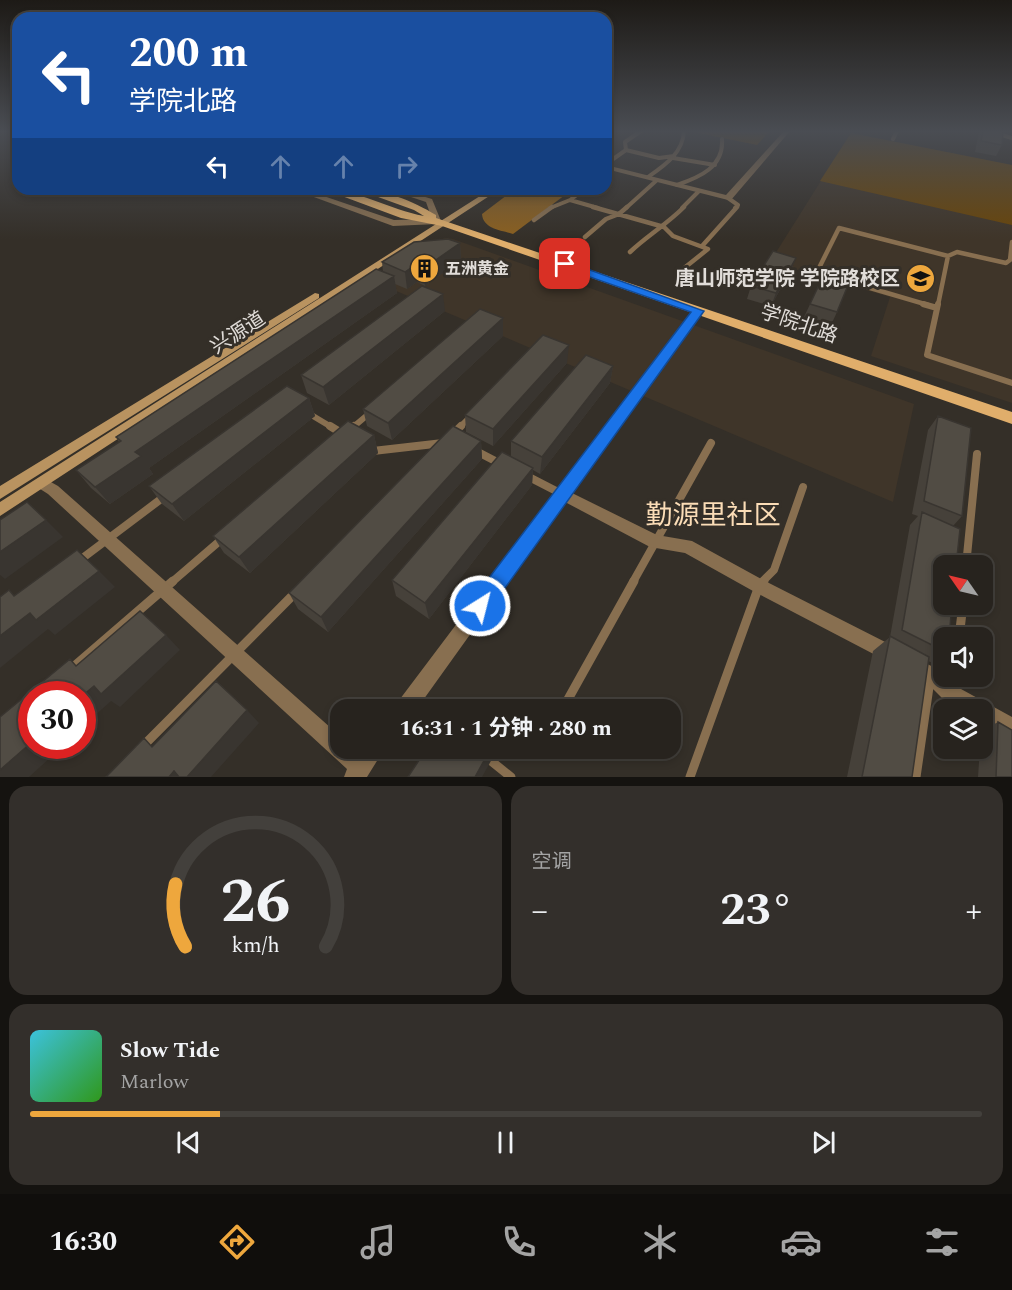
<!DOCTYPE html>
<html lang="zh">
<meta charset="utf-8">
<style>
body{margin:0;font-family:Spectral,"Noto Sans SC",serif;background:#332f2b;color:#f1f3f6;height:100vh;display:flex;flex-direction:column;font-size:22px;white-space:nowrap}
*{box-sizing:border-box;margin:0}
p{font-size:20px;color:#a4a4a4}
.icon{flex:none;width:33px;height:33px;fill:none;stroke:currentColor;stroke-width:2;stroke-linecap:round;stroke-linejoin:round}
.map{position:relative;height:777px;overflow:hidden}
.sheet{display:flex;flex-direction:column;gap:9px;padding:9px;background:#151310;flex:1}
.sheet>*{flex:none}
.banner{position:absolute;left:12px;top:12px;width:600px;height:183px;border-radius:18px;box-shadow:0 3px 9px #0003,0 0 0 2px #43403c;background:#1a4fa0;color:#fff;overflow:hidden}
.needle{width:39px;rotate:304deg}
.buttons{position:absolute;left:933px;top:555px;display:grid;gap:12px}
.buttons a{display:grid;place-items:center;width:60px;height:60px;border-radius:12px;background:#27231e;box-shadow:0 3px 9px #0003,0 0 0 2px #43403c;font-size:30px}
.speed{position:absolute;left:18px;top:681px;display:flex;gap:12px;font-size:30px;font-weight:700;text-align:center}
.speed>*{display:grid;place-content:center;width:78px;height:78px;border-radius:50%;background:#27231e;box-shadow:0 3px 9px #0003,0 0 0 2px #43403c;line-height:1}
.speed .limit{border:9px solid #d22;background:#fff;color:#111}
.pin{position:absolute;display:grid;place-items:center;width:51px;height:51px;color:#fff;margin:-26px;border-radius:12px;box-shadow:0 3px 9px #0006}
.me{position:absolute;width:66px;margin:-33px;rotate:36deg;stroke-linejoin:round;filter:drop-shadow(0 0 4px #0008)}
.turn{display:flex;align-items:center;gap:21px;height:126px;padding:0 18px;font-size:27px}
.turn .icon{width:78px;height:78px;stroke-width:2.5}
.turn b{display:block;font-size:42px;line-height:51px}
.lanes{display:flex;align-items:center;height:57px;padding:0 18px;background:#0003;justify-content:center;gap:30px;direction:ltr}
.lanes .off{opacity:.35}
.big{font-size:45px;font-weight:700;line-height:1.1}
.sheet .card{flex:1;display:flex;flex-direction:column;justify-content:center;gap:9px;min-width:0;padding:0 21px;border-radius:18px;background:#332f2b}
.sheet .dial{align-items:center;gap:0}
.dial svg{height:156px;overflow:visible;fill:none;stroke:#43403c;stroke-width:7;stroke-linecap:round;text-anchor:middle}
.dial text{fill:#f1f3f6;stroke:none}
.song{display:flex;align-items:center;gap:18px}
.cover{width:72px;height:72px;border-radius:9px;background:linear-gradient(135deg,hsl(190 70% 55%),hsl(110 70% 35%))}
.played{height:6px;border-radius:3px;background:linear-gradient(90deg,#eea73d 20%,#43403c 20%)}
.keys{display:flex;justify-content:space-around;direction:ltr}
.heat{display:flex;justify-content:space-between;align-items:center;font-size:33px;direction:ltr}
.sheet .tiles{flex:1;display:grid;gap:9px;grid-template-columns:1fr 1fr}
.card:last-child{grid-column:span 2}
.trip{position:absolute;left:330px;top:699px;width:351px;height:60px;border-radius:18px;background:#27231e;box-shadow:0 3px 9px #0003,0 0 0 2px #43403c;font-weight:700;line-height:60px;text-align:center}
.menu{display:flex;height:96px;justify-content:space-around;align-items:center;background:#100e0c;color:#a4a4a4}
.menu .icon{width:42px;height:42px}
.menu .active{color:#eea73d}
.menu b{font-size:27px;color:#f1f3f6}
.map>svg:first-child{display:block}
.built{fill:#3f3529}
.green{fill:#694509}
.forest{fill:#8b6020}
.lines{fill:none;stroke-linecap:round;stroke-linejoin:round}
.service-far4{stroke:#886f50;stroke-width:4}
.service-far3{stroke:#886f50;stroke-width:4.5}
.service-far2{stroke:#886f50;stroke-width:6}
.service-far1{stroke:#886f50;stroke-width:8}
.service{stroke:#886f50;stroke-width:9}
.minor{fill:#886f50;fill-rule:evenodd}
.secondary{fill:#b99360;fill-rule:evenodd}
.primary{fill:#e0ae6b;fill-rule:evenodd}
.wall{fill:#46413a}
.shaded-wall{fill:#393530}
.building{fill:#514c44;stroke:#393530;stroke-width:1.5}
.route{fill:#1a73e8;stroke:#114b97;stroke-width:1.5}
.labels{text-anchor:middle;dominant-baseline:central;stroke-width:6;stroke-linejoin:round;paint-order:stroke}
.far-poi-label{font-size:16px;font-weight:bold;fill:#e1ddd9;stroke:#342f28;text-anchor:start}
.poi-label{font-size:20px;font-weight:bold;fill:#e1ddd9;stroke:#342f28;text-anchor:end}
.street-label{font-size:20px;fill:#e1ddd9;stroke:#342f28}
.near-quarter-label{font-size:27px;fill:#fbddb7;stroke:#342f28}
</style>
<div class="map">
<svg width="1012" height="777" viewBox="0 0 1012 777">
<rect width="100%" height="100%" fill="#342f28"/>
<path class="built" d="M851,133L1012,165V403L871,356L890,297L770,262Z
M446,238L453,239L914,404L893,502L375,282L436,241Z"/>
<path class="green" d="M689,131H770L757,145Z
M851,133L1012,165V225L820,181Z"/>
<path class="forest" d="M515,189H573L513,234C501,230 483,229 482,214Z"/>
<g class="lines">
<path class="service-far4" d="M989,131L1012,138
M893,139L897,131
M626,150L659,158L674,156
M673,158L715,165
M606,164L626,150L625,142L641,131
M606,173L612,168
M648,177C665,165 683,153 684,131
M677,185C700,177 724,167 722,139
M439,189H447
M728,198L738,205L735,208
M570,200L598,208
M550,208L570,200L585,189
M626,208L657,180
M682,208L699,191"/>
<path class="service-far3" d="M593,207L664,227L673,236L708,249L678,273
M534,220L552,207
M585,237L606,219L619,214L627,207
M703,245L737,207
M630,252C648,235 666,225 684,207
M830,277L818,270L839,228L948,256L957,252L1006,263L1010,260L1012,242
M843,280L928,305
M938,305L948,256"/>
<path class="service-far2" d="M923,304L937,308
M938,304L927,355L1012,383
M308,413L333,428
M352,428L371,412
M459,428L469,418"/>
<path class="service-far1" d="M330,426L343,434
M351,429L354,426
M453,434L461,426
M373,451L443,443
M476,451L501,464
M527,476L562,494
M80,560L165,496
M966,566L977,454
M172,582L222,539
M633,582L711,443
M762,582L774,570L803,487"/>
<path class="service" d="M959,638L963,604
M71,669L173,581
M954,690L956,676
M414,702L425,710
M562,710L634,581
M142,747L296,592
M475,748L511,777
M537,753L540,748
M690,777L759,586L764,581
M916,777L930,680"/>
<path class="minor" d="M784,131H790L731,200H728L606,169V165L726,195Z
M292,189H303L394,220L432,219L426,202L387,189H399L432,199L441,221L437,224L393,226Z
M698,308L703,311L572,493L657,535L692,541L765,581L897,648L900,654L897,660L891,663L885,660L753,591L685,553L650,547L565,502L416,710H395L397,703L694,309Z
M42,477L58,486L340,736V748H354L359,753L363,748H385L367,777H344L347,769L48,494L37,487L35,483L37,479Z
M912,656L937,669L944,674V676H946L961,689L1012,717V737L982,722V710H960L947,703L925,681L906,671L903,665L906,659Z"/>
<path class="secondary" d="M491,189H500L0,516V502Z
M315,293L319,294V298L0,499V486Z"/>
<path class="primary" d="M323,189C357,189 390,210 424,216L414,210L356,189C383,189 413,201 436,215V218L1012,412V424L442,226L401,218Z"/>
</g>
<path class="wall" d="M979,131H1003L1002,145L996,156L975,152Z
M460,243L461,260L425,286L417,282L407,289L395,284L397,293L149,468L153,474L110,504L91,488L76,470L119,442L116,437L383,272L382,262Z
M796,258L791,270L771,306L747,299L751,286Z
M828,266L837,312L831,325L804,317Z
M445,311L329,405L307,393L301,375Z
M503,336L392,440L367,426L363,409Z
M567,363L493,446L466,432L465,415Z
M613,366L610,383L540,474L533,470L532,485L429,619L396,596L392,580L511,457V441Z
M309,398L315,416L184,521L162,504L149,486Z
M938,416L962,516L953,526L944,638V655L933,663L928,661L912,777H847L873,651L890,637L910,525L918,516L912,514L928,430Z
M374,435L378,453L250,573L224,553L213,536Z
M481,441L482,459L328,632L298,609L289,593Z
M998,722L1012,777H978L980,748H982V731Z"/>
<path class="shaded-wall" d="M460,243L461,260L425,286L423,269Z
M796,258L791,270L771,306L776,293Z
M415,265L417,282L407,289L405,272Z
M394,276L397,293L149,468L153,474L110,504L95,487L135,452Z
M443,294L445,311L329,405L323,387Z
M503,318V336L392,440L388,423Z
M569,345L567,363L493,446V429Z
M613,366L610,383L540,474L542,457Z
M309,398L315,416L184,521L172,504Z
M374,435L378,453L250,573L239,557Z
M481,441L482,459L328,632L321,617Z
M533,468L532,485L429,619L425,603Z
M46,520L63,537L5,579L0,575V552Z
M99,571L115,587L55,635L48,629L0,668V636L30,613Z
M166,635L180,650L120,707L111,701L82,727V696L94,686Z
M247,710L259,723L211,777H187Z
M32,742V746H63L29,777H0V770Z
M491,748L492,759L482,777H475Z
M174,771L183,777H169Z"/>
<path class="building" d="M983,131H1003L1002,145L981,141Z
M448,239L460,243L423,269L415,265L405,272L382,262L414,242Z
M773,251L796,258L776,293L751,286Z
M828,266L853,273L837,312L810,304Z
M376,269L394,276L135,452L141,456L95,487L76,470L121,441L116,437Z
M422,286L443,294L323,387L301,375Z
M480,309L503,318L388,423L363,409Z
M543,335L569,345L493,429L465,415Z
M586,355L613,366L542,457L511,441Z
M287,386L309,398L172,504L149,486Z
M938,416L971,428L962,516L924,501Z
M348,421L374,435L239,557L213,536Z
M453,426L481,441L321,617L289,593Z
M502,452L533,468L425,603L392,580Z
M27,502L46,520L0,552V520Z
M922,512L960,529L956,566H944V604H952L949,638H944V651L902,630Z
M77,550L99,571L36,620L30,613L0,636V597L9,590L14,596Z
M140,611L166,635L101,694L94,686L82,696V694H32V742L0,770V717L70,659L76,666Z
M890,636L929,657L912,777H862Z
M216,681L247,710L187,777H179L174,771L169,777H106L144,738L152,747Z
M998,722L1012,730V777H996Z
M427,748H491L475,777H408Z"/>
<linearGradient id="sky" x2="0" y2="1"><stop stop-color="#1d1a16"/><stop offset="0.55" stop-color="#4a4d53"/><stop offset="1" stop-color="#4a4d53" stop-opacity="0"/></linearGradient>
<rect width="1012" height="239" fill="url(#sky)"/>
<path class="route" d="M565,261L704,311L487,613L480,615L473,613L470,606L473,599L691,312L561,267L560,264Z"/>
<defs>
<symbol id="building-disc" viewBox="-11 -11 22 22"><circle r="9.5" fill="#eea73d" stroke="#342f28"/><path d="M-4-6H4V6H1V3H-1V6H-4ZM-2.5-4.3h1.7v1.8h-1.7ZM.8-4.3h1.7v1.8H.8ZM-2.5-1h1.7V.8h-1.7ZM.8-1h1.7V.8H.8Z" fill="#111"/></symbol>
<symbol id="university-disc" viewBox="-11 -11 22 22"><circle r="9.5" fill="#eea73d" stroke="#342f28"/><path d="M0-5L7-2L0 1L-7-2ZM-4 1L0 2.5L4 1V4Q0 6-4 4Z" fill="#111"/></symbol>
</defs>
<g fill-rule="evenodd">
<use href="#building-disc" x="408" y="252" width="33" height="33"/>
<use href="#university-disc" x="904" y="262" width="33" height="33"/>
</g>
<g class="labels">
<g class="far-poi-label">
<text x="445" y="269">五洲黄金</text>
</g>
<g class="poi-label">
<text x="900" y="279">唐山师范学院 学院路校区</text>
</g>
<g class="street-label">
<text transform="translate(799 324) rotate(19)">学院北路</text>
<text transform="translate(238 333) rotate(-33)">兴源道</text>
</g>
<g class="near-quarter-label">
<text x="713" y="516">勤源里社区</text>
</g>
</g>
</svg>
<div class="buttons">
<a><svg class="needle" viewBox="-14 -14 28 28"><path d="M0-13l5 13h-10z" fill="#e53935"/><path d="M0 13l5-13h-10z" fill="#a4a4a4"/></svg></a>
<a><svg class="icon" aria-label="sound" viewBox="0 0 24 24"><path d="M4 9h4l5-4v14l-5-4H4zM17 9q2 3 0 6"/></svg></a>
<a><svg class="icon" aria-label="layers" viewBox="0 0 24 24"><path d="M12 4l9 5-9 5-9-5zM3 14l9 5 9-5"/></svg></a>
</div>
<div class="speed"><div class="limit">30</div></div>
<div class="pin" style="left:565px;top:264px;background:#d93025"><svg class="icon" aria-label="arrive" viewBox="0 0 24 24"><path d="M6 21V4h12l-3 4 3 4H6"/></svg></div>
<svg class="me" style="left:480px;top:606px" viewBox="-20 -20 40 40"><circle r="17" fill="#1a73e8" stroke="#fff" stroke-width="3"/><path d="M0-11L8 9 0 5-8 9z" fill="#fff"/></svg>
<div class="trip">16:31 · 1 分钟 · 280 m</div>
<div class="banner">
<div class="turn"><svg class="icon" aria-label="left" viewBox="0 0 24 24"><path d="M17 20v-9H6M10 6l-5 5 5 5"/></svg><div><b>200 m</b>学院北路</div></div>
<div class="lanes"><svg class="icon" aria-label="left" viewBox="0 0 24 24"><path d="M17 20v-9H6M10 6l-5 5 5 5"/></svg><svg class="icon off" aria-label="ahead" viewBox="0 0 24 24"><path d="M12 20V5M6 11l6-6 6 6"/></svg><svg class="icon off" aria-label="ahead" viewBox="0 0 24 24"><path d="M12 20V5M6 11l6-6 6 6"/></svg><svg class="icon off" aria-label="right" viewBox="0 0 24 24"><path d="M7 20v-9h11M14 6l5 5-5 5"/></svg></div>
</div>
</div>
<section class="sheet">
<div class="tiles">
<div class="card dial"><svg viewBox="0 0 100 80">
<path d="M14 69A42 42 0 1 1 86 69"/>
<path d="M14 69A42 42 0 0 1 9 37" stroke="#eea73d"/>
<text x="50" y="56" font-size="32" font-weight="700">26</text>
<text x="50" y="72" font-size="11">km/h</text>
</svg></div>
<div class="card"><p>空调</p>
<div class="heat"><a>−</a><b class="big">23°</b><a>+</a></div>
</div>
<div class="card">
<div class="song"><i class="cover"></i><div><b>Slow Tide</b><p>Marlow</p></div></div>
<div class="played"></div>
<div class="keys"><svg class="icon" aria-label="previous" viewBox="0 0 24 24"><path d="M18 5L8 12l10 7zM5 5v14"/></svg><svg class="icon" aria-label="pause" viewBox="0 0 24 24"><path d="M8 5v14M16 5v14"/></svg><svg class="icon" aria-label="next" viewBox="0 0 24 24"><path d="M6 5l10 7-10 7zM19 5v14"/></svg></div>
</div>
</div>
</section>
<nav class="menu">
<b>16:30</b>
<svg class="icon active" aria-label="directions" viewBox="0 0 24 24"><path d="M12 3l9 9-9 9-9-9zM9 14v-3h6M13 9l2 2-2 2"/></svg>
<svg class="icon" aria-label="music" viewBox="0 0 24 24"><path d="M9 18V5l10-2v13"/><circle cx="6" cy="18" r="3"/><circle cx="16" cy="16" r="3"/></svg>
<svg class="icon" aria-label="phone" viewBox="0 0 24 24"><path d="M5 4h4l2 5-3 2q2 4 5 5l2-3 5 2v4C11 20 4 13 5 4z"/></svg>
<svg class="icon" aria-label="climate" viewBox="0 0 24 24"><path d="M12 3v18M4 7l16 10M4 17L20 7"/></svg>
<svg class="icon" aria-label="car" viewBox="0 0 24 24"><path d="M5 17H2v-5l4-1 3-4h7l3 4 3 1v5h-3M9 17h6M6 11h13"/><circle cx="7" cy="17" r="2"/><circle cx="17" cy="17" r="2"/></svg>
<svg class="icon" aria-label="filters" viewBox="0 0 24 24"><path d="M4 7h16M4 17h16"/><circle cx="9" cy="7" r="2"/><circle cx="15" cy="17" r="2"/></svg>
</nav>
